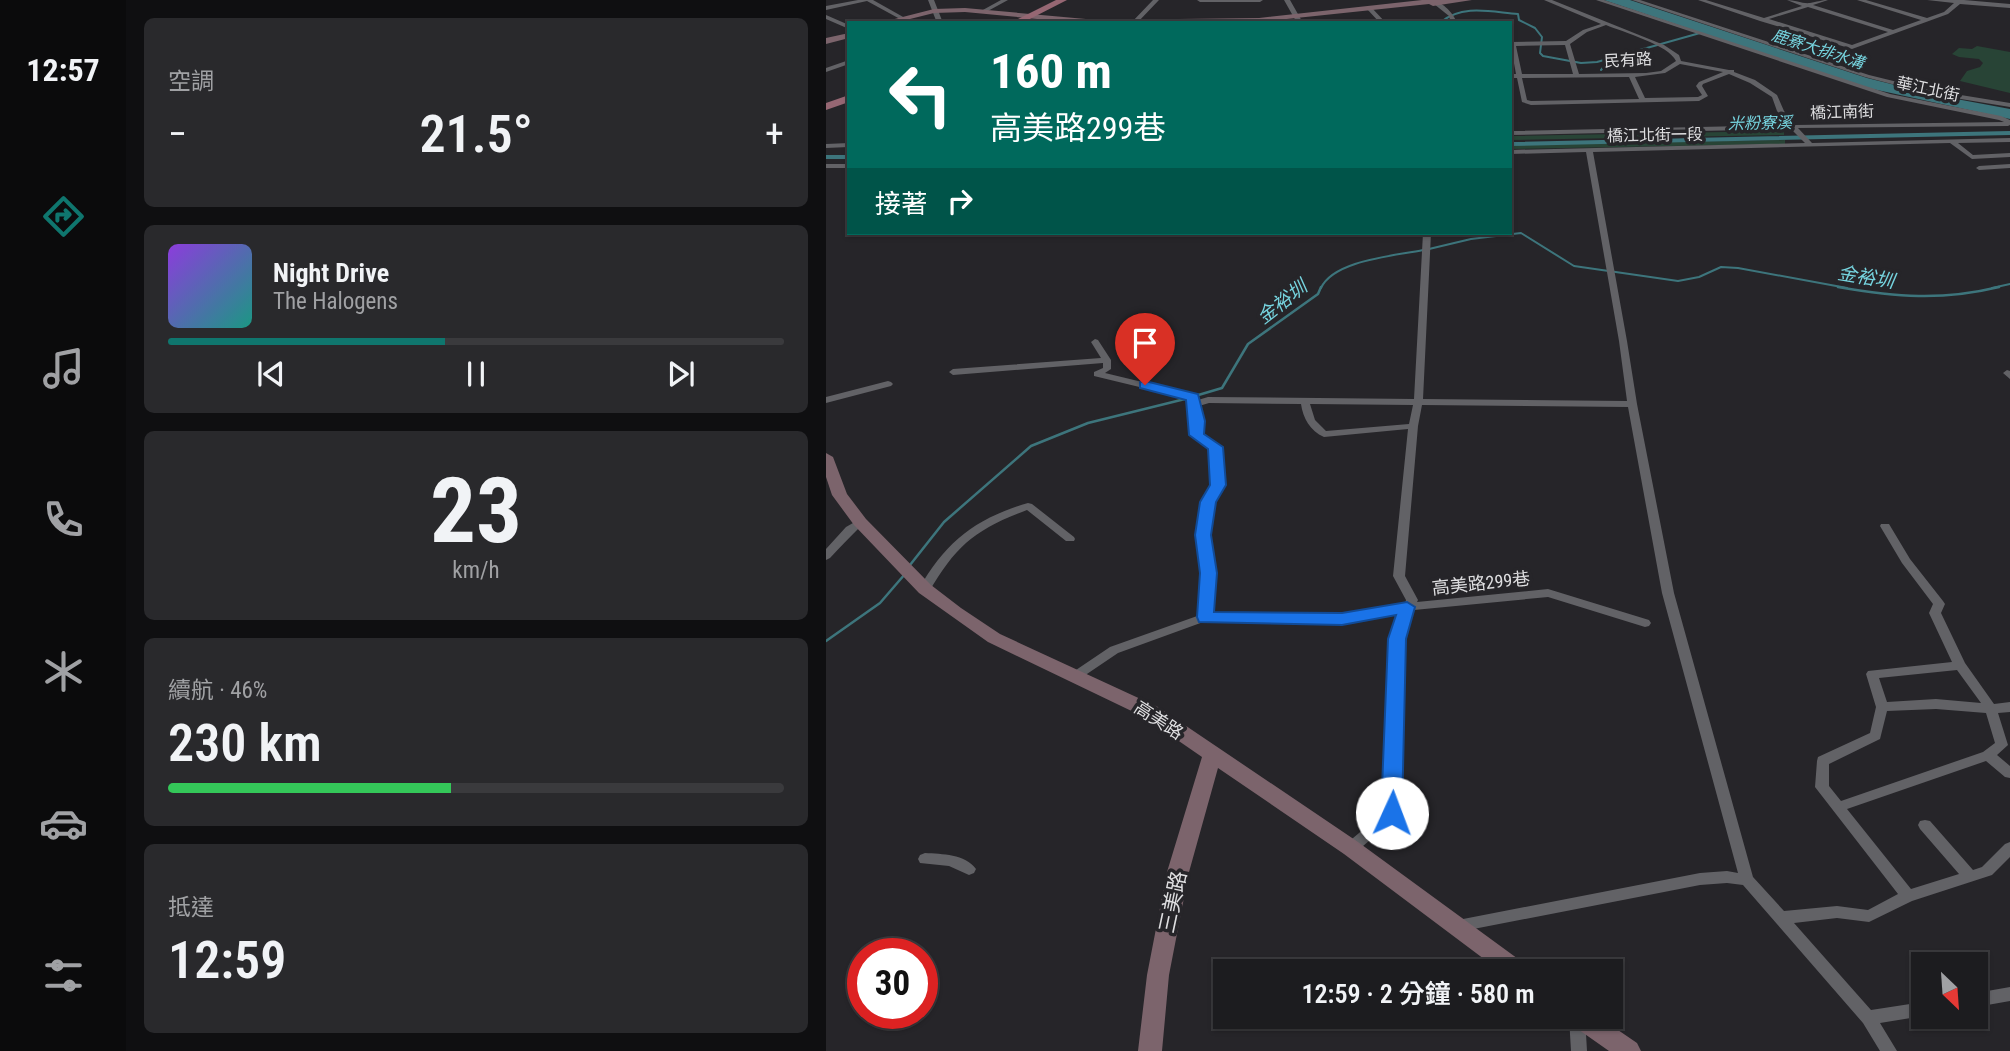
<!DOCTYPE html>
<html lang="zh-TW">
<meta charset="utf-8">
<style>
body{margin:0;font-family:"Roboto Condensed","Noto Sans TC",sans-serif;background:#29292c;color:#f1f3f6;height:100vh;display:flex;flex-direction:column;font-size:26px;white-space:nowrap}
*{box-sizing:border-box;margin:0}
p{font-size:23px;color:#a0a1a4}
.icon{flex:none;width:38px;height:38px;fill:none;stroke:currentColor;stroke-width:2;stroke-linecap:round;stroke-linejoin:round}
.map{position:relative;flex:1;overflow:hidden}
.panel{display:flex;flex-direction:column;gap:18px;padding:18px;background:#0f0f11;width:700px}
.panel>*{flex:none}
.hud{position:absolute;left:21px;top:21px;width:665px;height:214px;border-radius:0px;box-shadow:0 2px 5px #0004,0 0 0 2px #3a3a3d;background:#00695c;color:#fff;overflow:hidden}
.needle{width:46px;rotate:155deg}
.buttons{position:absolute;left:1085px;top:952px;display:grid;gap:14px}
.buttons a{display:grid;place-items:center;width:77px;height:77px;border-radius:0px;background:#1c1c1f;box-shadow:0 2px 5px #0004,0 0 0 2px #3a3a3d;font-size:35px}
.speed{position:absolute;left:21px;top:938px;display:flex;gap:14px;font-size:35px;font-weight:700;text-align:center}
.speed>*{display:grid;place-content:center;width:91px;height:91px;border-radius:50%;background:#1c1c1f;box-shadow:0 2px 5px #0004,0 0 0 2px #3a3a3d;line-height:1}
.speed .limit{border:10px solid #d22;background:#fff;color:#111}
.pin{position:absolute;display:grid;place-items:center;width:60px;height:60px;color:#fff;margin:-72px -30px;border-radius:50% 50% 50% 0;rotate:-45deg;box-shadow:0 0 7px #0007}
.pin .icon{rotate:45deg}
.me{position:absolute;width:77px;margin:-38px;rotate:2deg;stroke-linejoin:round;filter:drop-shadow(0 0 5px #0008)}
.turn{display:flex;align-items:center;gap:24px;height:147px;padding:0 28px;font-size:32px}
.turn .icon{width:91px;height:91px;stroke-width:2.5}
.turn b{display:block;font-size:49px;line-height:60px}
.then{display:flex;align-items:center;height:66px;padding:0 28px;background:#0003;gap:14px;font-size:26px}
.big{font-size:52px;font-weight:600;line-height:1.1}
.panel .widget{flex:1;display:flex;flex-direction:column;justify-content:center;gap:10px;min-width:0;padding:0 24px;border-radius:10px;background:#29292c}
.panel .dial{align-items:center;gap:0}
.dial b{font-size:91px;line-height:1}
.song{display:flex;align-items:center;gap:21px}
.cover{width:84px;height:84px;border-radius:10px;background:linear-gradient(135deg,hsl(270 70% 55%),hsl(170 70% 35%))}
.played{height:7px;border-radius:4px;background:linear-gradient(90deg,#0f766e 45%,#3a3a3d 45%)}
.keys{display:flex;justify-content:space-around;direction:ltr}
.heat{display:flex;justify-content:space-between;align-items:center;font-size:38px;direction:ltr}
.charge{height:10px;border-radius:5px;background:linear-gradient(90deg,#34c759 46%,#3a3a3d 0)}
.trip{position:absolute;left:387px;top:959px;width:410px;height:70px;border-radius:0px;background:#1c1c1f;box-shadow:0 2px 5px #0004,0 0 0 2px #3a3a3d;font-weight:600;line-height:70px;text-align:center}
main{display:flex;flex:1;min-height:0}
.menu{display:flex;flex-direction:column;width:126px;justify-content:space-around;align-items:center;background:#0b0b0c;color:#a0a1a4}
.menu .icon{width:49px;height:49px}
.menu .active{color:#0f766e}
.menu b{font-size:32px;color:#f1f3f6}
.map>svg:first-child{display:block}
.green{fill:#284436}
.water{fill:#3d757c}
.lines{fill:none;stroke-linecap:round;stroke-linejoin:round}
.stream-far1{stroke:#3d757c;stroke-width:2}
.stream{stroke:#3d757c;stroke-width:2.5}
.canal{fill:#3d757c;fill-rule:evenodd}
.street{fill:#626266;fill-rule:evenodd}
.secondary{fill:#7c646c;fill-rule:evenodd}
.primary{fill:#966773;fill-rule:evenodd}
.route{fill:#1a73e8;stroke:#114b97;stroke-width:2}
.labels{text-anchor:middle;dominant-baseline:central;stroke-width:7;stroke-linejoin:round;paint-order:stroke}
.far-water-label{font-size:16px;font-style:italic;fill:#76d4df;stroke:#262529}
.far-street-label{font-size:16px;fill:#dedee0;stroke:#262529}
.street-label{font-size:18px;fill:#dedee0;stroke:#262529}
.water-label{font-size:19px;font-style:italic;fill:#76d4df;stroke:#262529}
.near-street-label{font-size:21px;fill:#dedee0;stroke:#262529}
</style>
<main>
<nav class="menu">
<b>12:57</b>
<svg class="icon active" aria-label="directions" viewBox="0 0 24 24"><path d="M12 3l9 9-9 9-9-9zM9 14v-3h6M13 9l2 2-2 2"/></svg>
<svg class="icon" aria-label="music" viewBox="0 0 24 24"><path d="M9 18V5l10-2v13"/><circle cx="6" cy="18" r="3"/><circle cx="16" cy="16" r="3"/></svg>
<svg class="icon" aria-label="phone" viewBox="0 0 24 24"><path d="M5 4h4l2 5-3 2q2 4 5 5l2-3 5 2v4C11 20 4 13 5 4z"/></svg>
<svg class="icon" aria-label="climate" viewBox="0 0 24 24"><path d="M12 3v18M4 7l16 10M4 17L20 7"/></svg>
<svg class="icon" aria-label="car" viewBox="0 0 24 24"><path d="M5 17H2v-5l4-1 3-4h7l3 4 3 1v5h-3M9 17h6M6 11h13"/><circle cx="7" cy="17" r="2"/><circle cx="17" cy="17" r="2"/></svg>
<svg class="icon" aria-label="filters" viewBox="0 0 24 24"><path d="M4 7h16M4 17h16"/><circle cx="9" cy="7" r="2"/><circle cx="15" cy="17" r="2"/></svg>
</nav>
<section class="panel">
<div class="widget"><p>空調</p>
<div class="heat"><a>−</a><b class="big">21.5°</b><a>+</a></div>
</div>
<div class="widget">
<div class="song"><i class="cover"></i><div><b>Night Drive</b><p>The Halogens</p></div></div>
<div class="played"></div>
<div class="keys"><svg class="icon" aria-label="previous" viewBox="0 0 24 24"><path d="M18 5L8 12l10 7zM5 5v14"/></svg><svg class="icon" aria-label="pause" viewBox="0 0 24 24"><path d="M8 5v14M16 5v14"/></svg><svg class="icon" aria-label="next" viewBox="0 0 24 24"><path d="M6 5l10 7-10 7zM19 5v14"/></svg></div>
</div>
<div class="widget dial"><b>23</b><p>km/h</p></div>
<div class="widget"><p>續航 · 46%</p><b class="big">230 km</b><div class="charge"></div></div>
<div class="widget"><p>抵達</p><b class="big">12:59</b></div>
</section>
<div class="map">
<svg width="1184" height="1051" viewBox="0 0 1184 1051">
<rect width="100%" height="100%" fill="#262529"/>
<path class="green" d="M1151,46L1184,52V93L1134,81L1141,71L1154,67L1157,63L1153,59L1133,57L1126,54L1133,48L1146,49Z
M958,131V135L684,140V136Z
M959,140V144L684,149V145Z"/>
<path class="water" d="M778,0H804L1041,78L1109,95L1184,109V119L1033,86Z"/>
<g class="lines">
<path class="stream-far1" d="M615,22C637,4 665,12 692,14L693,20L709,28L716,37L714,53L717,56L755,63L771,62L874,33
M775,70L784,59
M603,249L645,239L695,233L748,266L852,281L873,277L895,267L912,268L1021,288
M495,288C508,260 569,256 597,250
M1166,288L1184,284"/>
<path class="stream" d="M1012,287C1070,297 1115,301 1173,287
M369,396L396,388L422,344L492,294L495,287
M84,565L118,522L205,446L262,423L363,398
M0,641L54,603L79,574"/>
<path class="canal" d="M1184,131V135L684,146V142Z
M0,155H23V159H0Z"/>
<path class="street" d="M32,0H47L79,18L74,19L41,1L0,10V6Z
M102,0H108L117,23H111Z
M175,0H182L160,12L155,11Z
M327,0H333L311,23H305Z
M371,0H437L434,2H374Z
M458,0H464L477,23H471Z
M603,0C615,0 627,12 631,23H625L623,16Z
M718,0H726L838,45L853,55L855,61L903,70H908V72L929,80L951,95L958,111L969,125L1178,122L1173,120L1061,97L770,0H778L1064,94L1175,116L1184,120V125L1182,126L972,128L986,143L1184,138V142L1132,143L1147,155L1184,153V157L1146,159L1124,143L767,152L801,341L811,404L848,593L927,877L958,911L1011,906L1042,910L1072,894L989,787L991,761L992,757L1044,733L1050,707L1040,674L1042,671L1126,662L1103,613L1107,604L1076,563L1054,526L1055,524H1063L1084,559L1117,601L1119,604L1115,613L1139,663L1168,704L1184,702V712L1172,713L1182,745L1171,755L1184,766V778L1179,777L1160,761L1021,809L1085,889L1133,874L1094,829L1092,825L1094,821L1099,820L1104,821L1147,870L1156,867L1179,844L1184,842V857L1166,875L1086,901L1043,922L1011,918L968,923L1045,1010L1097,1002V1016L1054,1023L1071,1051H1054L1037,1023L917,885L901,883L874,885L632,932L627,930L625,926L627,922L632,920L874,873L901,871L912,873L836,593L802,407L596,405L592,426L579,576L592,600L591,602L722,589L823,620L825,623L823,626L819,627L722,597L588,610L577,639L573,813L571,817L530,852L525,854L520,852L518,848L520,844L559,811L565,639L576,612L516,623L380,621L292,653L255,678H247L245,675L247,672L284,647L374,615L378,574L372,535L377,502L387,485L384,449L365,435L366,421L364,407L361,405L363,403V399L268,376V372L277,368V363L127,375L123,372L127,369L275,358L265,342L269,339L272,340L285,360V369L279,373L370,395L372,400L382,397L588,399L597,233H605L597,399L801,401L793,341L760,152L684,154V150L979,143L965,129L684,135V131L962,125L951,111L946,97L924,83L903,74L877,84L876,86L882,96L873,101L705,105L696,102L691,78H684V74H690L684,42L740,41L757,30L775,24ZM780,25C797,32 843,45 850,61L835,71L820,73L753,74L744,44L761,32ZM739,45L747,74H696L690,46ZM854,64L897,72L873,82L870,86L876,95L872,97L819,98L809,77L839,73ZM803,77L813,99L705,101L701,100L696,78ZM383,403L475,404C477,418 484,431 498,437L582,429L567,576L580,600L579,604L516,615L385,613L388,574L382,535L387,502L397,485L394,448L375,434L376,421L373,406ZM484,404L587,405L583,424L500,431L489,420ZM1131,670L1155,703L1110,699L1061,702L1053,678ZM1110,709L1160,713L1169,743L1157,752L1015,801L1003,786V764L1054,739L1061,711Z
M806,0H814L1043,75L1104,90L1184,103V107L1104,94L1039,77Z
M872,0H880L938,18L976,6L961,0C969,0 977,4 984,3C991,2 995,0 1002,0L987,5L1067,30L1095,20L1031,0H1040L1101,18L1118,12L1128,3L1101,0H1138L1184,4V8L1134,4L1122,14L1026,49L934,21ZM982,7L1062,32L1026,45L943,19Z
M541,7H545L560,23H554L541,9Z
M0,15L23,25V29L0,19Z
M23,60V64L0,72V68Z
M23,143V147L0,148V144Z
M0,164H23V168H0Z
M1184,164V168L1153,170L1150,168L1153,166Z
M1181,370L1184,371V379L1177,373Z
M62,381L65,382L67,384L65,386L0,403V397Z
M202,503L206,504L248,537L249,539L248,541H240L201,510C150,529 130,545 103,592H95L93,589C119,542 150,518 202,503Z
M34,519L39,522C27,534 15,546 4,558L0,560V549L20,527Z
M99,853C116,854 139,854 150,869L148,873L143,875L123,866L94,863L92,859L94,855Z
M1184,987V1001L1150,1007V993Z
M743,1017H759L761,1051H745Z"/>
<path class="secondary" d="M596,0H646L607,6L603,4L433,22L253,23L139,12L108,13L68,23H53L108,9L139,8L271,20L433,18Z
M23,33V38L0,44V38Z
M0,453L7,457L21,494L40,519L105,585L135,608L174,634L332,707L532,842L699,964L702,971H674L518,854L392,768L363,872L343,975L336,1051H312L321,975L341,872L376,757L318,717L162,642L93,593L28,525L6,495L0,477Z
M742,1017H773L811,1043L815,1051H783L746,1025Z"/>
<path class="primary" d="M230,0H241L196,23H184Z
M23,95V102L0,110V103Z"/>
</g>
<path class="route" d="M319,381L372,394L379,421L378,434L397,447L400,485L390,502L385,535L391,573L388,612L516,613L581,602L589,607L580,639L576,813L573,818L566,821L558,818L555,813L562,639L570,615L516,625L373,622L371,617L374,573L369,535L374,502L384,485L382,449L363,435L360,400L314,388V382Z"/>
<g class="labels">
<g class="far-water-label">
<text transform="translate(992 49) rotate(18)">鹿寮大排水溝</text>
<text transform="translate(934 123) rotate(-1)">米粉寮溪</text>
</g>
<g class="far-street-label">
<text transform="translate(802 60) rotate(-3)">民有路</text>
<text transform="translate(1102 89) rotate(12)">華江北街</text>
<text transform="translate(1016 112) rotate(-2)">橋江南街</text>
<text transform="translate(829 135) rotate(-1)">橋江北街一段</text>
</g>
<g class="street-label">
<text transform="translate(655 583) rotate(-6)">高美路299巷</text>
<text transform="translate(333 720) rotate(33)">高美路</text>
</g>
<g class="water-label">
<text transform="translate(1040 277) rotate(9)">金裕圳</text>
<text transform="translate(456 302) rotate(-38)">金裕圳</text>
</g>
<g class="near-street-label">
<text transform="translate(347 902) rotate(-78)">三美路</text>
</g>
</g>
</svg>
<div class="buttons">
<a><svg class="needle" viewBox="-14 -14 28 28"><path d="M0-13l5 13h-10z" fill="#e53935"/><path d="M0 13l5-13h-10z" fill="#a0a1a4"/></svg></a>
</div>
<div class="speed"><div class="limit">30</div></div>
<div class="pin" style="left:319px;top:385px;background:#d93025"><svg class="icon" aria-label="arrive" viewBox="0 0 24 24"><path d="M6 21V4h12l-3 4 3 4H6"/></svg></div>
<svg class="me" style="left:566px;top:813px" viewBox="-20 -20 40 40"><circle r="19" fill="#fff"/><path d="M0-13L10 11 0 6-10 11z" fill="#1a73e8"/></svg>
<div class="trip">12:59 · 2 分鐘 · 580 m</div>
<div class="hud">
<div class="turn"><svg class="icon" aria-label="left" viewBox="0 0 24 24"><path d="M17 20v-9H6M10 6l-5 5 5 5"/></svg><div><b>160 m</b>高美路299巷</div></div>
<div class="then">接著<svg class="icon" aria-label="right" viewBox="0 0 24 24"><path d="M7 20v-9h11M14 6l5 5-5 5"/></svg></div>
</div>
</div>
</main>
